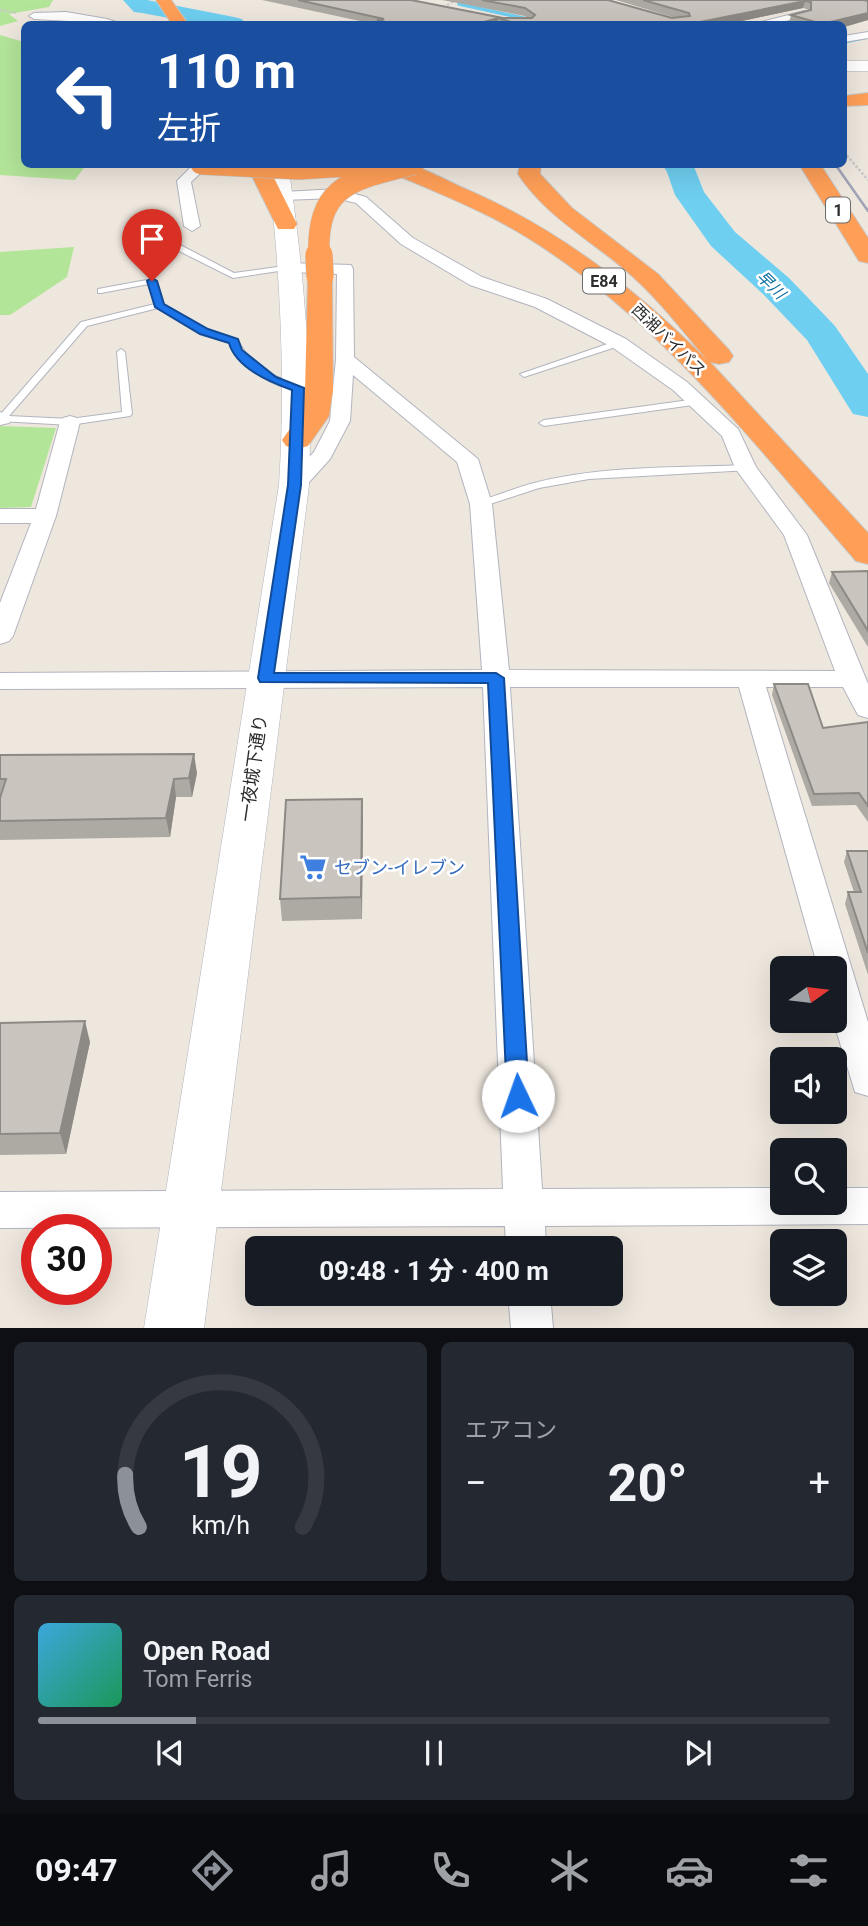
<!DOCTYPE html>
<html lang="ja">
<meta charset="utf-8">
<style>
body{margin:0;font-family:Roboto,"Noto Sans JP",sans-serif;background:#242831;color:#f1f3f6;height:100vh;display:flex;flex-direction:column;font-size:26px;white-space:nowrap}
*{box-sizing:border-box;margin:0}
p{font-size:23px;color:#9ea1a6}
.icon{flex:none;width:38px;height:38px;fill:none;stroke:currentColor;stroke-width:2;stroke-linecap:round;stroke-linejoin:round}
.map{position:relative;height:1328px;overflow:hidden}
.side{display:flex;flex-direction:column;gap:14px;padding:14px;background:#0d0f14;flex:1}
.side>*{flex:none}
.banner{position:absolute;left:21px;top:21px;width:826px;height:147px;border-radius:10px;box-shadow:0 7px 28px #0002;background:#1a4fa0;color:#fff;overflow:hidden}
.needle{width:46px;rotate:76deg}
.controls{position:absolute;left:770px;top:956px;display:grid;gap:14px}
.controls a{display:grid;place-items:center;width:77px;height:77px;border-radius:10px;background:#171b24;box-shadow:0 7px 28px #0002;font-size:35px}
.speed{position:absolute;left:21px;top:1214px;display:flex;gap:14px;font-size:35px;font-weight:700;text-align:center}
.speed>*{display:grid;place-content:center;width:91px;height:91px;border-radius:50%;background:#171b24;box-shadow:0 7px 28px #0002;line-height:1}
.speed .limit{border:10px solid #d22;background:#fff;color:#111}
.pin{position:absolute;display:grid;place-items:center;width:60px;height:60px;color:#fff;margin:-72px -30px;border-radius:50% 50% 50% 0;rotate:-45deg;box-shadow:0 0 7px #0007}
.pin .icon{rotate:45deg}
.me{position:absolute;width:77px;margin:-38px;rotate:357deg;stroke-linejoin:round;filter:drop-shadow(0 0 5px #0008)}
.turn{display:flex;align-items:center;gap:24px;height:147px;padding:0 21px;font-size:32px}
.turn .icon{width:91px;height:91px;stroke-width:2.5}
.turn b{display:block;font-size:49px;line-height:60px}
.big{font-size:52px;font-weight:700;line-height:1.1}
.side .tile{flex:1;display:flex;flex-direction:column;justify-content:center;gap:10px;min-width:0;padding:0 24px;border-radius:10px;background:#242831}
.side .dial{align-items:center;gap:0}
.dial svg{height:182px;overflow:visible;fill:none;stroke:#363941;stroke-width:7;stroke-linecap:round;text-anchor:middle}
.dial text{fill:#f1f3f6;stroke:none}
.song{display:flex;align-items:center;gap:21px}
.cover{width:84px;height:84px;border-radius:10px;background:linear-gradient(135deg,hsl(200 70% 55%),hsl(150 70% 35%))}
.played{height:7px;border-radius:4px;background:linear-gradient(90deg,#8c9099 20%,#363941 20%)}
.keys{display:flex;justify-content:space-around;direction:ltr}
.heat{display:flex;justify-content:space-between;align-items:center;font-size:38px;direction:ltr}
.side .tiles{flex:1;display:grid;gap:14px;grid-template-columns:1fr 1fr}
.tile:last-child{grid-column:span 2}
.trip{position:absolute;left:245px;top:1236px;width:378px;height:70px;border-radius:10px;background:#171b24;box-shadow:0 7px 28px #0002;font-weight:700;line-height:70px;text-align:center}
.dock{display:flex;height:112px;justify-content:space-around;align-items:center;background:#090b0e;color:#9ea1a6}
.dock .icon{width:49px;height:49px}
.dock .selected{color:#8c9099}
.dock b{font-size:32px;color:#f1f3f6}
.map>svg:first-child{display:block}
.green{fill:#b3e599}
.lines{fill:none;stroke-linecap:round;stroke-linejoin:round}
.stream{stroke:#6fcff1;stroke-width:3.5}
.river{fill:#6fcff1;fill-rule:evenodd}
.lane-casing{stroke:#b2b4bf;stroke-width:2}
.street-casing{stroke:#b2b4bf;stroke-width:2}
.secondary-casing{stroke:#b2b4bf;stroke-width:1}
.highway-casing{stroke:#c8c8c8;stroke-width:2}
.path-far1{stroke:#c8c8c8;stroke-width:2;stroke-dasharray:2.5 2;stroke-linecap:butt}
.path{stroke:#c8c8c8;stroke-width:2.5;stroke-dasharray:2.5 2;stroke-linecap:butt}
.lane{fill:#fff;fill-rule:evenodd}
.street{fill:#fff;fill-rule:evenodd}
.secondary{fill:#fff;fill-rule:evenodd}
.highway{fill:#ff9f57;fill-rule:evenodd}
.rail{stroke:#a0a3b6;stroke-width:2.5}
.highway-bridge-far1-casing{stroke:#c8c8c8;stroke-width:22;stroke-linecap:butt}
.highway-bridge-casing{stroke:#c8c8c8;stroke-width:28;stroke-linecap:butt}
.highway-bridge-far1{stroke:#ff9f57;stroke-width:21}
.highway-bridge{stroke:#ff9f57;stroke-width:27}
.wall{fill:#ada9a3}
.shaded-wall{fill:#8d8984}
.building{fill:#c9c4bd;stroke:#8d8984;stroke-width:2}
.route{fill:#1a73e8;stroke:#114b97;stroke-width:2}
.labels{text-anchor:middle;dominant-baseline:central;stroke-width:5;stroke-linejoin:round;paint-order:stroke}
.shield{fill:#fff;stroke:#6b6b6b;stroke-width:2}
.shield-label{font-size:16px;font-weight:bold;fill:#2c2c2c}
.far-water-label{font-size:16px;font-style:italic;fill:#0a6ea1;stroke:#fff}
.far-street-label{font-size:16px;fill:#2c2c2c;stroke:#fff}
.street-label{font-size:18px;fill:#2c2c2c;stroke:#fff}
.shop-label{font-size:18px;fill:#366cbe;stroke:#fff;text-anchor:start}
</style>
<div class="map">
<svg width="868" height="1328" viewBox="0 0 868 1328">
<rect width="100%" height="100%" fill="#eee7de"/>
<path class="green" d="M0,0H53L49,7L9,14L18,21L0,26Z
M0,35L24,42V164L86,165L75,180L0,175Z
M74,247L67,277L10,315H0V252Z
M0,426L56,428L31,507L0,508Z"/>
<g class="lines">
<path class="stream" d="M460,0L459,4L532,20
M844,42L868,37"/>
<path class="river" d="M123,0H147L234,17L242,19L245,24H201L142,13L134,12Z
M662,164H693L704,192L735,232L789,278L835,326L868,374V417L853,414L807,340L763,294L711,246L675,195L667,172Z"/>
<defs>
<path id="lane" d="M155,235H161L234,273L292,265L296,267L292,269L233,278L155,239Z
M152,279L156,281L163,304L207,330L237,339C251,366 271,376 299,385V389C274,390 240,366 230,343L201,334L158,308L87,326L9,416L70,419L122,412L117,352L121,349L125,352L132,414L130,416L70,425L0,421V415L81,322L155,304L149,284L101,293H98V289Z
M619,340L622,341V345L527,376L524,377L520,374Z
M697,399L702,402L700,404L544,426L539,423L544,420Z
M746,465L751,468L750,470L589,479L539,488L481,507L476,504L477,502C496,496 515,488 534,483C603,465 676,468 746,465Z"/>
<path id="street" d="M804,11L808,12V16L771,24H753Z
M66,12L107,19L122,24L34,19L29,16L34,13Z
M868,32V38L844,42V36Z
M194,164H210L191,182L200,226L192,231L184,226L177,181Z
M337,189L366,197L413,238L482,277L547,299L626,339L687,382L738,429L756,467L807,535L868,684V718L858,715L843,687H766L868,1022V1096L855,1092L833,1020L835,968H818L739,687H510L542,1189L782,1188V1202H835V1188H868V1224L545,1226L546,1248H506L505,1226L0,1228V1192L503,1189L483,687L0,689V673L482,670L470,504L457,462L353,375L350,421L330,459L302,490H286L283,485L314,452L330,421L336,359L337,274L292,272L284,267L286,263L351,265L353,269L354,357L478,459L492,504L509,670L835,671L784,535L735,468L722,436L673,390L612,347L535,307L470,285L401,244L356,203L336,198L283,200L276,196L283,192Z
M0,412L9,415L12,419L9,423L0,425Z
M70,416L77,418L80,422L56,516L13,636L9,641L0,644V603L31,523H0V509H36L60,422L63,418Z
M508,1293H550L553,1328H511Z"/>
<path id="secondary" d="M844,61H868V71H844Z
M268,164H288C304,271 313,377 309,485L204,1328H144L279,485C286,377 280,271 268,164Z"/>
<path id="highway" d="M156,0H171L188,24H172Z
M868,93V105L844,106V96Z
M246,164H267L297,224L294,229H278Z
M377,164C386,164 395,164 404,164C424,167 449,182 468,190C560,230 637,290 707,360C683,331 659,300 631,275C593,241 547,218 518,174L520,164H541L540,174L572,208L658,274L729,350L733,356L729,362L719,364L710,362L868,533V564L856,561C756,446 659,319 528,238C482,209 430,190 380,168Z
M799,164H820L868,238V263L859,261Z
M320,269L329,271L332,276L333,390L329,416L308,446L297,449L286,446L282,440L299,416L305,390L308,276L311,271Z"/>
</defs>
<use href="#lane" class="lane-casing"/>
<use href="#street" class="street-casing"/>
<use href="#secondary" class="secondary-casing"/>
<use href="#highway" class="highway-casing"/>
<path class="path-far1" d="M447,5L456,0
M0,10L16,13"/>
<path class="path" d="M844,152L868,180"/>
<use href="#lane" class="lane"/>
<use href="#street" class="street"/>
<use href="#secondary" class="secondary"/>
<use href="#highway" class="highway"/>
<path class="rail" d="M835,164L868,211"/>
<defs>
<path id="highway-bridge-far1" d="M201,164L299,169L379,164
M319,257C316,183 353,180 414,164"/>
<path id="highway-bridge" d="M319,255L320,276"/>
</defs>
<use href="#highway-bridge-far1" class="highway-bridge-far1-casing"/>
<use href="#highway-bridge" class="highway-bridge-casing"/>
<use href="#highway-bridge-far1" class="highway-bridge-far1"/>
<use href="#highway-bridge" class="highway-bridge"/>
</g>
<path class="wall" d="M262,0H411L503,18H527L525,16L442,0H608L672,18H676L616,0H864L868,20L844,27V24H795L789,23L791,15L809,10L803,8L728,24H374Z
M868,571V647L829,583L832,572Z
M774,684L823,728L868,722V822L856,805L812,806L772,695Z
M0,755L197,773L192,797H176L170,837L0,840Z
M362,799V919L282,921L280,899Z
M847,851H868V975L845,904L848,892H854L844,862Z
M0,1023L90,1042L66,1154L0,1155Z"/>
<path class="shaded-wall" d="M805,1L803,8L728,24H690Z
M868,13V20L844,27V24H822Z
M498,18L497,24H477Z
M194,754L197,773L192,797L189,778Z
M174,779L176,797L170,837L166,818Z
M362,799L363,820L362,919L361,897Z
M85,1021L90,1042L66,1154L60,1133Z"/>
<path class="building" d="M298,0H411L503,18H532L535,15L525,8L482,0H608L672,18L690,16L689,13L643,0H864L868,1V13L822,24L791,15L811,10V2L805,1L690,24H518L498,18L477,24H395L377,20L384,19Z
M868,571V631L832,572Z
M774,684H808L823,728L868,722V806L859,793L814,794Z
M194,754L189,778L174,779L166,818L0,821V798L6,779H0V755Z
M362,799L361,897L280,899L286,800Z
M847,851H868V953L848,892H861Z
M85,1021L60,1133L0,1134V1023Z"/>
<path class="route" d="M152,278L157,281L164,304L208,329L238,339L242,350L276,377L304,388L301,485L274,673H496L504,678L529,1096L526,1103L518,1106L510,1103L507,1096L488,683L260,682L258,678L288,485L292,390C270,382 236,368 229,343L200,334L155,307L147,281Z"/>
<defs>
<symbol id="supermarket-bare" viewBox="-9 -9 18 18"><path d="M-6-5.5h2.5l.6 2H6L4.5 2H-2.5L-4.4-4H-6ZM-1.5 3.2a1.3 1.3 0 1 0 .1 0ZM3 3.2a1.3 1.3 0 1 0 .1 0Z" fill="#3f7fe0" stroke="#fff" stroke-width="2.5" paint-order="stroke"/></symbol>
</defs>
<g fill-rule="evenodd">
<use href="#supermarket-bare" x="294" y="848" width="38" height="38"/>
</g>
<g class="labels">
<g class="shield">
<rect x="826" y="197.5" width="24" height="25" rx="5"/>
<rect x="583" y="268.5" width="42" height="25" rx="5"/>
</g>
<g class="shield-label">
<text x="838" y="210">1</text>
<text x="604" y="281">E84</text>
</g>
<g class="far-water-label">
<text transform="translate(771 285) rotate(44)">早川</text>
</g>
<g class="far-street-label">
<text transform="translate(669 340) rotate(44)">西湘バイパス</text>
</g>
<g class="street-label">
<text transform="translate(253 768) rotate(-82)">一夜城下通り</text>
</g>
<g class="shop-label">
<text x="334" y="867">セブン-イレブン</text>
</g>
</g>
</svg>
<div class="controls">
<a><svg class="needle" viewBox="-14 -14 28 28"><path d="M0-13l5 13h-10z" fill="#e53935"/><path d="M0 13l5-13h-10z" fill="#9ea1a6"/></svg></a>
<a><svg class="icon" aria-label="sound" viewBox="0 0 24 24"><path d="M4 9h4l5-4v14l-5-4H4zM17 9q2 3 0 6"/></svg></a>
<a><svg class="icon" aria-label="search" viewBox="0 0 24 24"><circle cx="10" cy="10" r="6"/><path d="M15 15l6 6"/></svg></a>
<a><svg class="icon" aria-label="layers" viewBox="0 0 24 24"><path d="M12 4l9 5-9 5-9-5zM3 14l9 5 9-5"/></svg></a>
</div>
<div class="speed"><div class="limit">30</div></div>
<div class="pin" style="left:152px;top:281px;background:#d93025"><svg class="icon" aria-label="arrive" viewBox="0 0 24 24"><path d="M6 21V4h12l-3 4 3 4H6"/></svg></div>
<svg class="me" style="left:518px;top:1096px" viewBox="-20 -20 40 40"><circle r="19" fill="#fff"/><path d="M0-13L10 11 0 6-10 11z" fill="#1a73e8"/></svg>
<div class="trip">09:48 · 1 分 · 400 m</div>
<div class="banner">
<div class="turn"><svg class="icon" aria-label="left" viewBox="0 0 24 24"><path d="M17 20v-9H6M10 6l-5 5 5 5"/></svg><div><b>110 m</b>左折</div></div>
</div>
</div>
<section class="side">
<div class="tiles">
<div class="tile dial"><svg viewBox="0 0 100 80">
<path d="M14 69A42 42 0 1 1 86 69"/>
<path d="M14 69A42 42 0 0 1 8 46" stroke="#8c9099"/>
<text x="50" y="56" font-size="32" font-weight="700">19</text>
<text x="50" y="72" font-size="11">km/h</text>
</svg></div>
<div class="tile"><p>エアコン</p>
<div class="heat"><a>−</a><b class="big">20°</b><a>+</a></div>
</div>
<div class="tile">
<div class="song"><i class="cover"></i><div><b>Open Road</b><p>Tom Ferris</p></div></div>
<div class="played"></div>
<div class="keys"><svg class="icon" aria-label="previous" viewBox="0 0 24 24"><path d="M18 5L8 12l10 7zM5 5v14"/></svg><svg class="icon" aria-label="pause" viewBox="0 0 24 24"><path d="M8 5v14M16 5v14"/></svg><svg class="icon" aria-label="next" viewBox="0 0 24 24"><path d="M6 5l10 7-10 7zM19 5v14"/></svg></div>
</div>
</div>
</section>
<nav class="dock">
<b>09:47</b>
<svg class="icon selected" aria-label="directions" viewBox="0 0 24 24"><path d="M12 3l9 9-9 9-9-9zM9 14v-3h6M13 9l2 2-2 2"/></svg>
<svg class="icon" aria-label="music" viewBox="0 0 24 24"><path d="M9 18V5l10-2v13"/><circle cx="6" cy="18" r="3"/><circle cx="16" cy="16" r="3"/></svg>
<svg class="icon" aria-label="phone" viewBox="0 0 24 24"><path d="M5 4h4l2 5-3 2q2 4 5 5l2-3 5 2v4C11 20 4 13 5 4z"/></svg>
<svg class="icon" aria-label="climate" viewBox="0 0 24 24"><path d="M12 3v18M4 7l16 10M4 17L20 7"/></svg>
<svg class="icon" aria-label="car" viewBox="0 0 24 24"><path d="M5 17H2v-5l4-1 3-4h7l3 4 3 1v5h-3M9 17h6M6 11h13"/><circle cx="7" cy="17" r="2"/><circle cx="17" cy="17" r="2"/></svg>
<svg class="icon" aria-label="filters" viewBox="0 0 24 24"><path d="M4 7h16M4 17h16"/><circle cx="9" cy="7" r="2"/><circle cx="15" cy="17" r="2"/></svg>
</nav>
